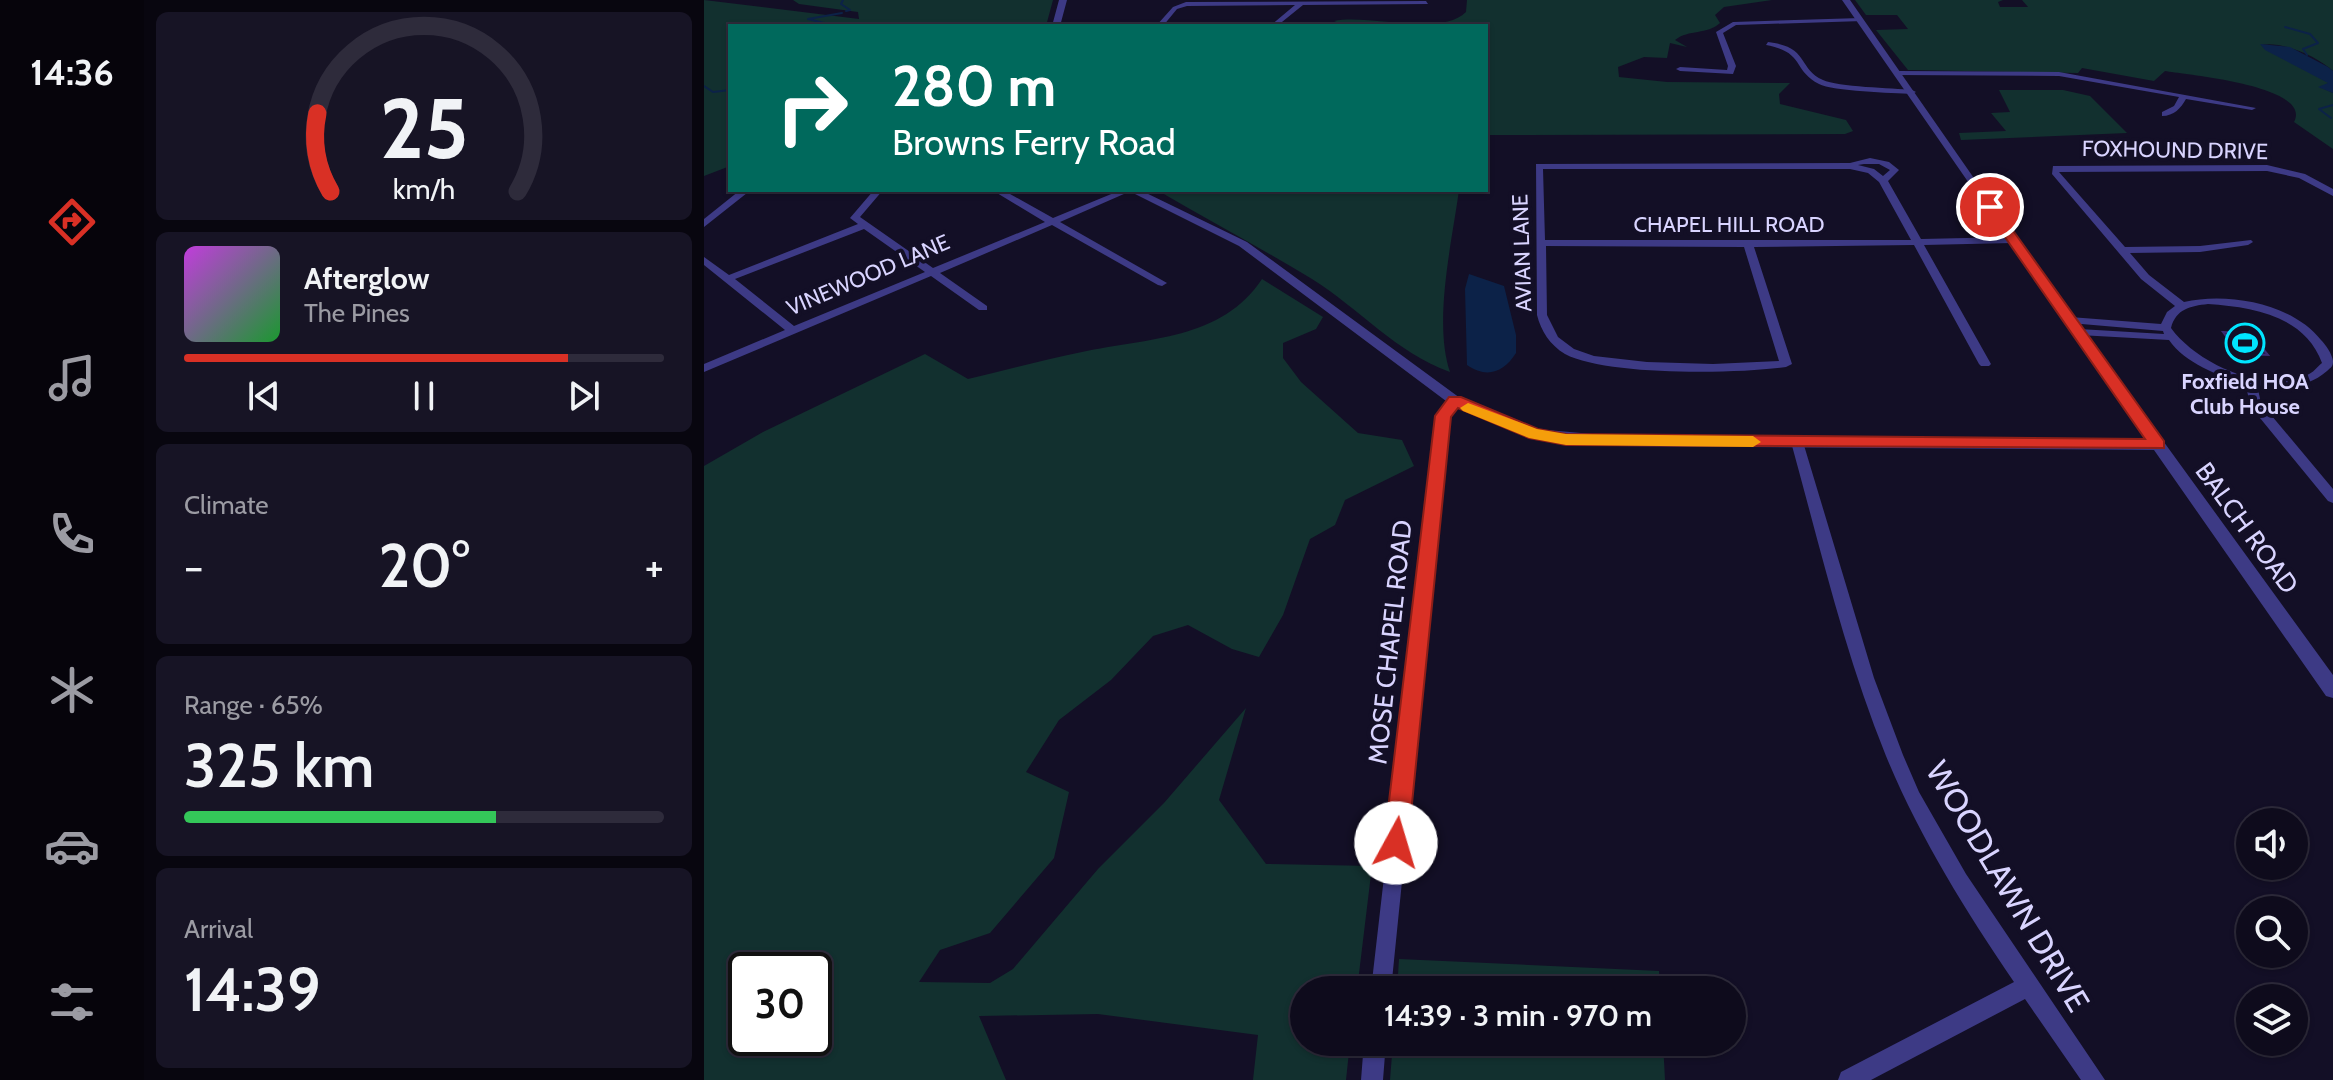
<!DOCTYPE html>
<meta charset="utf-8">
<style>
body{margin:0;font-family:Cabin,sans-serif;background:#171425;color:#f1f3f6;height:100vh;display:flex;flex-direction:column;font-size:30px;white-space:nowrap}
*{box-sizing:border-box;margin:0}
p{font-size:26px;color:#9b9ba3}
.icon{flex:none;width:44px;height:44px;fill:none;stroke:currentColor;stroke-width:2;stroke-linecap:round;stroke-linejoin:round}
.map{position:relative;flex:1;overflow:hidden}
.details{display:flex;flex-direction:column;gap:12px;padding:12px;background:#08060f;width:560px}
.details>*{flex:none}
.banner{position:absolute;left:24px;top:24px;width:760px;height:168px;border-radius:0px;box-shadow:0 2px 6px #0004,0 0 0 2px #2e2b3b;background:#00695c;color:#fff;overflow:hidden}
.fabs{position:absolute;left:1532px;top:808px;display:grid;gap:16px}
.fabs a{display:grid;place-items:center;width:72px;height:72px;border-radius:50%;background:#0e0b1c;box-shadow:0 2px 6px #0004,0 0 0 2px #2e2b3b;font-size:40px}
.speed{position:absolute;left:24px;top:952px;display:flex;gap:16px;font-size:40px;font-weight:700;text-align:center}
.speed>*{display:grid;place-content:center;width:104px;height:104px;border-radius:50%;background:#0e0b1c;box-shadow:0 2px 6px #0004,0 0 0 2px #2e2b3b;line-height:1}
.speed .limit{border:4px solid #111;border-radius:12px;background:#fff;color:#111}
.pin{position:absolute;display:grid;place-items:center;width:68px;height:68px;color:#fff;margin:-34px;border:4px solid #fff;border-radius:50%;box-shadow:0 2px 8px #0007}
.me{position:absolute;width:88px;margin:-44px;rotate:6deg;stroke-linejoin:round;filter:drop-shadow(0 0 6px #0008)}
.turn{display:flex;align-items:center;gap:28px;height:168px;padding:0 32px;font-size:36px}
.turn .icon{width:104px;height:104px;stroke-width:2.5}
.turn b{display:block;font-size:56px;line-height:68px}
.big{font-size:60px;font-weight:600;line-height:1.1}
.details .card{flex:1;display:flex;flex-direction:column;justify-content:center;gap:12px;min-width:0;padding:0 28px;border-radius:12px;background:#171425}
.details .dial{align-items:center;gap:0}
.dial svg{height:208px;overflow:visible;fill:none;stroke:#2e2b3b;stroke-width:7;stroke-linecap:round;text-anchor:middle}
.dial text{fill:#f1f3f6;stroke:none}
.song{display:flex;align-items:center;gap:24px}
.cover{width:96px;height:96px;border-radius:12px;background:linear-gradient(135deg,hsl(290 70% 55%),hsl(130 70% 35%))}
.played{height:8px;border-radius:4px;background:linear-gradient(90deg,#d93025 80%,#2e2b3b 80%)}
.keys{display:flex;justify-content:space-around;direction:ltr}
.heat{display:flex;justify-content:space-between;align-items:center;font-size:44px;direction:ltr}
.charge{height:12px;border-radius:6px;background:linear-gradient(90deg,#34c759 65%,#2e2b3b 0)}
.trip{position:absolute;left:586px;top:976px;width:456px;height:80px;border-radius:40px;background:#0e0b1c;box-shadow:0 2px 6px #0004,0 0 0 2px #2e2b3b;font-weight:600;line-height:80px;text-align:center}
main{display:flex;flex:1;min-height:0}
.dock{display:flex;flex-direction:column;width:144px;justify-content:space-around;align-items:center;background:#06040b;color:#9b9ba3}
.dock .icon{width:56px;height:56px}
.dock .selected{color:#d93025}
.dock b{font-size:36px;color:#f1f3f6}
.map>svg:first-child{display:block}
.green{fill:#12302f;fill-rule:evenodd}
.water{fill:#0c2248}
.lines{fill:none;stroke-linecap:round;stroke-linejoin:round}
.stream{stroke:#0c2248;stroke-width:2}
.building{fill:#241b47;stroke:#3b2d73;stroke-width:2}
.minor{fill:#3d3a85;fill-rule:evenodd}
.tertiary{fill:#3d3a85;fill-rule:evenodd}
.route{fill:#d93025;stroke:#8d1f18;stroke-width:2}
.slow{fill:#f59e0b}
.labels{text-anchor:middle;dominant-baseline:central;stroke-width:8;stroke-linejoin:round;paint-order:stroke}
.far-street-label{font-size:22px;fill:#d9d4ff;stroke:#130f26}
.far-poi-label{font-size:22px;font-weight:bold;fill:#d9d4ff;stroke:#130f26}
.street-label{font-size:26px;fill:#d9d4ff;stroke:#130f26}
.near-street-label{font-size:32px;fill:#d9d4ff;stroke:#130f26}
</style>
<main>
<nav class="dock">
<b>14:36</b>
<svg class="icon selected" aria-label="directions" viewBox="0 0 24 24"><path d="M12 3l9 9-9 9-9-9zM9 14v-3h6M13 9l2 2-2 2"/></svg>
<svg class="icon" aria-label="music" viewBox="0 0 24 24"><path d="M9 18V5l10-2v13"/><circle cx="6" cy="18" r="3"/><circle cx="16" cy="16" r="3"/></svg>
<svg class="icon" aria-label="phone" viewBox="0 0 24 24"><path d="M5 4h4l2 5-3 2q2 4 5 5l2-3 5 2v4C11 20 4 13 5 4z"/></svg>
<svg class="icon" aria-label="climate" viewBox="0 0 24 24"><path d="M12 3v18M4 7l16 10M4 17L20 7"/></svg>
<svg class="icon" aria-label="car" viewBox="0 0 24 24"><path d="M5 17H2v-5l4-1 3-4h7l3 4 3 1v5h-3M9 17h6M6 11h13"/><circle cx="7" cy="17" r="2"/><circle cx="17" cy="17" r="2"/></svg>
<svg class="icon" aria-label="filters" viewBox="0 0 24 24"><path d="M4 7h16M4 17h16"/><circle cx="9" cy="7" r="2"/><circle cx="15" cy="17" r="2"/></svg>
</nav>
<section class="details">
<div class="card dial"><svg viewBox="0 0 100 80">
<path d="M14 69A42 42 0 1 1 86 69"/>
<path d="M14 69A42 42 0 0 1 9 39" stroke="#d93025"/>
<text x="50" y="56" font-size="32" font-weight="700">25</text>
<text x="50" y="72" font-size="11">km/h</text>
</svg></div>
<div class="card">
<div class="song"><i class="cover"></i><div><b>Afterglow</b><p>The Pines</p></div></div>
<div class="played"></div>
<div class="keys"><svg class="icon" aria-label="previous" viewBox="0 0 24 24"><path d="M18 5L8 12l10 7zM5 5v14"/></svg><svg class="icon" aria-label="pause" viewBox="0 0 24 24"><path d="M8 5v14M16 5v14"/></svg><svg class="icon" aria-label="next" viewBox="0 0 24 24"><path d="M6 5l10 7-10 7zM19 5v14"/></svg></div>
</div>
<div class="card"><p>Climate</p>
<div class="heat"><a>−</a><b class="big">20°</b><a>+</a></div>
</div>
<div class="card"><p>Range · 65%</p><b class="big">325 km</b><div class="charge"></div></div>
<div class="card"><p>Arrival</p><b class="big">14:39</b></div>
</section>
<div class="map">
<svg width="1629" height="1080" viewBox="0 0 1629 1080">
<rect width="100%" height="100%" fill="#130f26"/>
<path class="green" d="M0,0L155,19L154,12L95,4L89,0H349L342,26H26V166L0,176Z
M763,0H1068L1020,7L1011,15L1016,23C1003,35 985,29 971,40L983,47L966,43L963,58L940,57L914,67L915,77L963,82L1086,83L1075,94L1076,104L1142,120L1149,131L1141,134L782,135V26H643L630,21C666,14 737,37 762,12Z
M1151,0H1299L1294,2L1296,7H1324L1318,0H1629V71C1613,56 1579,41 1557,45L1625,83L1616,87L1629,93V149L1590,122C1609,86 1485,75 1461,71L1450,81L1378,68L1374,73L1204,70L1172,30L1204,29L1193,15H1162Z
M1295,90H1359L1386,96L1423,133L1257,140L1255,133L1302,131L1287,113L1306,112Z
M453,190H755C748,242 729,322 746,372C691,352 656,309 608,279C557,248 504,220 453,190Z
M558,279L619,317L612,329L579,343V358L597,382L654,433L698,440L710,466L641,500L631,525L606,539L579,615L555,657L528,649L484,625L449,636L407,680L355,720L322,772L365,792L350,858L286,933L236,950L215,982L286,983L309,969L394,869L460,803L542,708L515,800L562,864L668,866L653,990H600V1042H646L642,1080H549L554,1035L394,1014L275,1016L302,1080H0V466L59,432L221,354L264,379C302,370 340,360 378,352C443,338 518,340 558,279ZM42,970H110V1038H42Z
M695,959L955,971L956,990H693Z
M689,1042H959L961,1080H686Z"/>
<path class="water" d="M1556,44L1586,47L1624,67L1629,71V93L1614,87L1624,83L1561,50Z
M765,274L800,286L812,335V353C800,372 783,379 763,365L761,289Z"/>
<g class="lines">
<path class="stream" d="M139,0L137,4L146,10L142,11
M117,26L120,23L104,19L138,13
M1581,27L1606,34L1614,43L1599,49L1603,55
M0,86L9,92L26,90
M1627,118L1615,109L1629,105"/>
</g>
<path class="building" d="M1519,332L1546,333L1564,355L1536,354Z"/>
<g class="lines">
<path class="minor" d="M722,1L724,4L599,5L573,26H566L591,5L483,6L473,9L459,26H452L469,7L482,2Z
M1157,18L1159,21L1032,25L1019,33L1032,66L1029,74L976,71L972,69L976,67L1023,70L1024,66L1012,32L1029,22Z
M1064,42C1106,47 1093,68 1119,80C1133,87 1189,88 1208,90L1212,92L1208,94C1189,93 1128,91 1115,84C1088,70 1101,52 1062,45Z
M1195,71L1355,72L1552,108L1548,110L1482,99C1477,108 1470,116 1458,116V112L1470,106L1475,97L1355,76L1192,75L1191,73Z
M1166,158L1185,162L1195,170L1184,181L1217,239L1308,237L1313,240L1308,243L1220,245L1287,364L1285,366H1277L1275,364L1210,245L1050,247L1088,364L1082,367C1034,374 902,376 861,354C846,345 837,331 833,315L832,164L1146,163ZM1160,164H1175L1186,170L1179,176L1170,169L1154,165ZM839,169H1146L1164,173L1175,182L1207,240H841ZM842,246L1040,247L1075,361L1009,364L943,362L890,356L870,349L854,337L843,315Z
M1563,165L1601,174L1629,189V196L1595,178L1563,171L1355,172L1421,247L1496,246L1547,240L1549,242L1544,245L1496,252L1426,253L1445,275L1480,302C1523,292 1588,303 1617,340C1622,345 1628,354 1629,361C1629,367 1627,367 1623,371C1604,388 1577,390 1553,385L1557,403L1629,489V503L1624,501L1547,407L1541,383C1514,376 1481,363 1465,340L1375,335L1369,332L1375,329L1460,334L1459,331L1366,323L1361,320L1366,317L1457,324L1463,312L1471,306L1437,279L1348,174L1349,166ZM1504,304C1549,307 1601,316 1618,363C1613,367 1609,373 1603,375C1561,395 1492,363 1467,328C1472,309 1486,306 1504,304Z
M170,190H179L156,217L229,268L341,222L288,190H299L349,218L417,190H429L356,222L463,283L458,286L454,285L348,225L236,273L283,306V310H275L227,276L0,372V364L81,330L0,265V257L25,275L154,224L146,218ZM160,229L221,272L90,326L31,279Z
M35,191L43,193L0,227V219Z
M751,397L757,401L745,417L687,990H667L733,416L747,398Z
M1093,438L1099,442L1170,678L1199,755L1215,792L1262,874L1401,1080H1377L1321,999L1167,1080H1134L1137,1072L1310,982C1261,910 1215,836 1182,756C1141,655 1116,547 1087,442Z
M660,1042H682L679,1080H657Z"/>
<path class="tertiary" d="M355,0H363L356,26H348Z
M1138,0H1146L1306,230L1629,675V698L1622,696L1450,450L911,446L830,439L746,404L535,246L423,190H436L543,242L756,398L832,429L911,436L1443,440Z"/>
</g>
<path class="route" d="M1281,204H1290L1460,441V448L862,445L825,438L754,408L747,417L704,843L701,852L692,855L684,852L680,843L731,416L745,397H757L834,429L862,434L1441,439L1280,207Z"/>
<path class="slow" d="M764,403L833,429L862,434L1049,436L1057,442L1049,447L862,445L825,438L759,411L756,408Z"/>
<defs>
<symbol id="stadium-ring" viewBox="-11 -11 22 22"><circle r="9.5" fill="#130f26" stroke="#00e5ff" stroke-width="1.5"/><path d="M0-5a6.5 5 0 1 0 0 10a6.5 5 0 1 0 0-10ZM-3.5-1.8h7v3.6h-7Z" fill="#00e5ff"/></symbol>
</defs>
<g fill-rule="evenodd">
<use href="#stadium-ring" x="1519" y="321" width="44" height="44"/>
</g>
<g class="labels">
<g class="far-street-label">
<text transform="translate(1471 150) rotate(1)">FOXHOUND DRIVE</text>
<text x="1025" y="224">CHAPEL HILL ROAD</text>
<text transform="translate(818 253) rotate(-92)">AVIAN LANE</text>
<text transform="translate(164 275) rotate(-23)">VINEWOOD LANE</text>
</g>
<g class="far-poi-label">
<text x="1541" y="381">Foxfield HOA<tspan x="1541" dy="25">Club House</tspan></text>
</g>
<g class="street-label">
<text transform="translate(1543 528) rotate(54)">BALCH ROAD</text>
<text transform="translate(686 642) rotate(-84)">MOSE CHAPEL ROAD</text>
</g>
<g class="near-street-label">
<text transform="translate(1304 886) rotate(59)">WOODLAWN DRIVE</text>
</g>
</g>
</svg>
<div class="fabs">
<a><svg class="icon" aria-label="sound" viewBox="0 0 24 24"><path d="M4 9h4l5-4v14l-5-4H4zM17 9q2 3 0 6"/></svg></a>
<a><svg class="icon" aria-label="search" viewBox="0 0 24 24"><circle cx="10" cy="10" r="6"/><path d="M15 15l6 6"/></svg></a>
<a><svg class="icon" aria-label="layers" viewBox="0 0 24 24"><path d="M12 4l9 5-9 5-9-5zM3 14l9 5 9-5"/></svg></a>
</div>
<div class="speed"><div class="limit">30</div></div>
<div class="pin" style="left:1286px;top:207px;background:#d93025"><svg class="icon" aria-label="arrive" viewBox="0 0 24 24"><path d="M6 21V4h12l-3 4 3 4H6"/></svg></div>
<svg class="me" style="left:692px;top:843px" viewBox="-20 -20 40 40"><circle r="19" fill="#fff"/><path d="M0-13L10 11 0 6-10 11z" fill="#d93025"/></svg>
<div class="trip">14:39 · 3 min · 970 m</div>
<div class="banner">
<div class="turn"><svg class="icon" aria-label="right" viewBox="0 0 24 24"><path d="M7 20v-9h11M14 6l5 5-5 5"/></svg><div><b>280 m</b>Browns Ferry Road</div></div>
</div>
</div>
</main>
